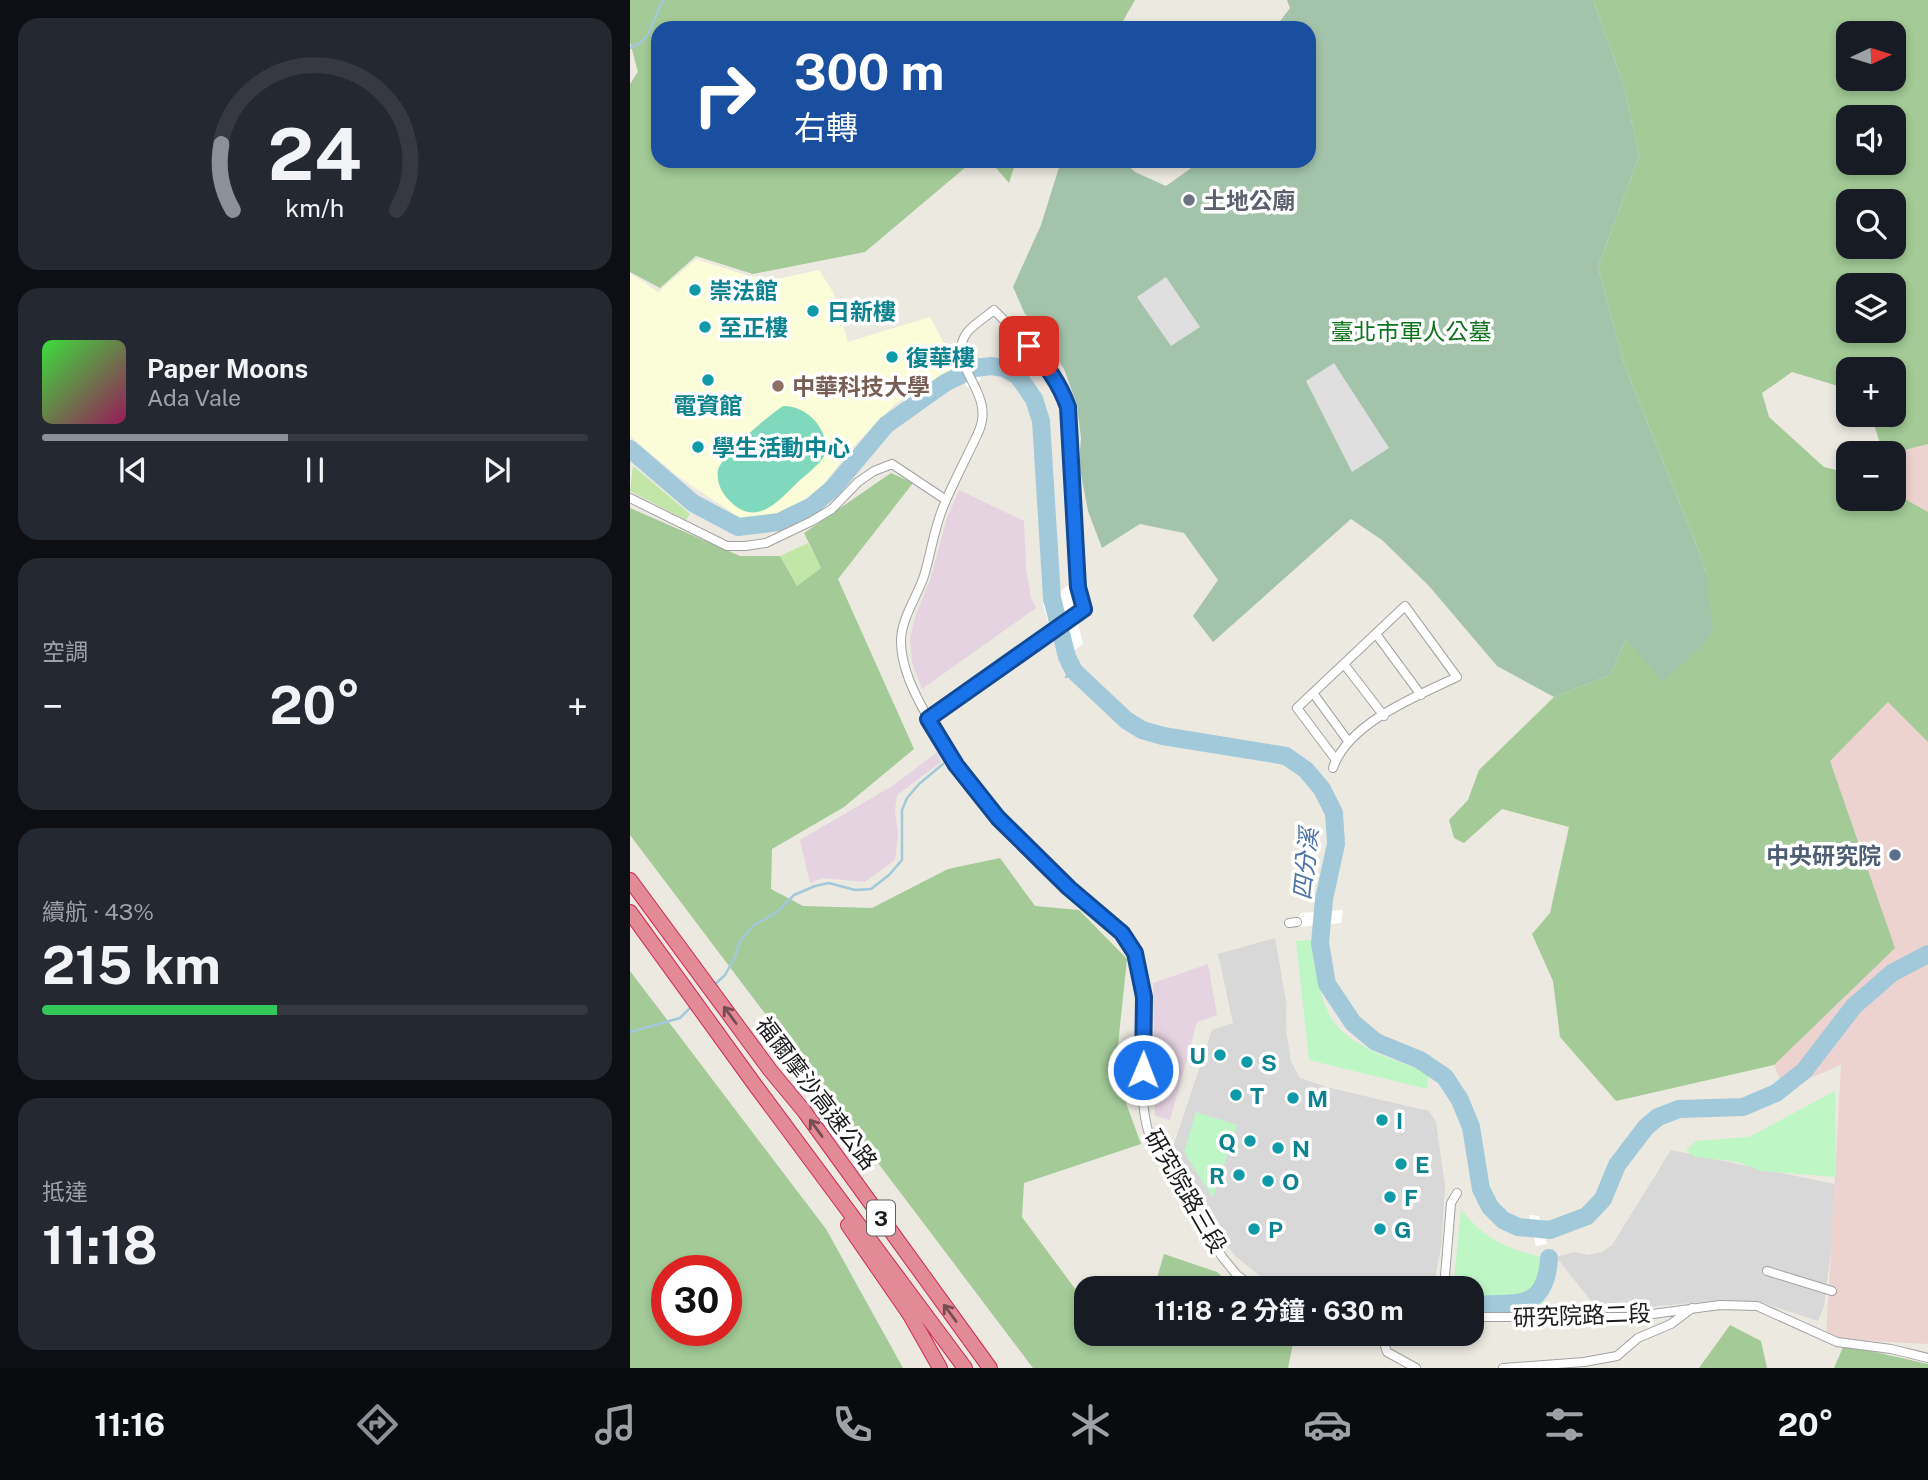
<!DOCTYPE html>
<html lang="zh-TW">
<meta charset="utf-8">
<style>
body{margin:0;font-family:"Public Sans","Noto Sans TC",sans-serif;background:#242831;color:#f1f3f6;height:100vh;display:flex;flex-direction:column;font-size:26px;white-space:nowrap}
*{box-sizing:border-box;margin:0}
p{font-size:23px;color:#9ea1a6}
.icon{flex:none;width:38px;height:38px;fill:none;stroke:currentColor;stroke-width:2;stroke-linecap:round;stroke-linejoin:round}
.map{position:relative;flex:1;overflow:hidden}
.details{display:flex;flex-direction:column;gap:18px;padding:18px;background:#0d0f14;width:630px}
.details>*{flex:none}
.guide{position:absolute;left:21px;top:21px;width:665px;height:147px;border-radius:21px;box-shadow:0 4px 10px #0003;background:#1a4fa0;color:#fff;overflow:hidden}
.needle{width:46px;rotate:86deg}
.tools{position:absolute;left:1206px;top:21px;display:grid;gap:14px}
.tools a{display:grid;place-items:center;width:70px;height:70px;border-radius:14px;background:#171b24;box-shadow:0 4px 10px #0003;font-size:35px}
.speed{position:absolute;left:21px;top:1255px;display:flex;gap:14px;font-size:35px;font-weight:700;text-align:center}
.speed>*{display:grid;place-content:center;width:91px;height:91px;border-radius:50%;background:#171b24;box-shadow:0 4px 10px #0003;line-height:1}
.speed .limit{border:10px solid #d22;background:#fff;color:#111}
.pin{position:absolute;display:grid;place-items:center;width:60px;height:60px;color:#fff;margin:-30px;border-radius:14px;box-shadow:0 4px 10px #0006}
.me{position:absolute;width:77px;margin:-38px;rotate:1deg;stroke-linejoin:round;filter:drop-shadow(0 0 5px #0008)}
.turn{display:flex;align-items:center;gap:24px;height:147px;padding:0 28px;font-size:32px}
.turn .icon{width:91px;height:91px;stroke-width:2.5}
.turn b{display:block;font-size:49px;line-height:60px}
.big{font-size:52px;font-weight:700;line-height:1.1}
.details .widget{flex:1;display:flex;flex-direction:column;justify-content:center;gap:10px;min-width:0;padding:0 24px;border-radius:21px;background:#242831}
.details .dial{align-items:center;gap:0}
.dial svg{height:182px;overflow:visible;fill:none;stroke:#363941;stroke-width:7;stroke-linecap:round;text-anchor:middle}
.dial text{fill:#f1f3f6;stroke:none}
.song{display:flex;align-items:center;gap:21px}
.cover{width:84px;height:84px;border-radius:10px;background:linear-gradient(135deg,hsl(120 70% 55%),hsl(330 70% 35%))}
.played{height:7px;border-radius:4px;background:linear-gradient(90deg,#8c9099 45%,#363941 45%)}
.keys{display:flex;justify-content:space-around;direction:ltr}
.heat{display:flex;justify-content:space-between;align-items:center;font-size:38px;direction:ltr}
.charge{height:10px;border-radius:5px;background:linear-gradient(90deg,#34c759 43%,#363941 0)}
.trip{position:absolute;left:444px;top:1276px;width:410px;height:70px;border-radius:21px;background:#171b24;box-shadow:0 4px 10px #0003;font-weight:700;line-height:70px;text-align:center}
.tab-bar{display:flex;height:112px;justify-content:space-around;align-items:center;background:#090b0e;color:#9ea1a6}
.tab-bar .icon{width:49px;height:49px}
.tab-bar .selected{color:#8c9099}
.tab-bar b{font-size:32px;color:#f1f3f6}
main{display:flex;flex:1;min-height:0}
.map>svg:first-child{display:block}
.residential{fill:#d9d8d8}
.commercial{fill:#edd3d0}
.industrial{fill:#e5d3e1}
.education{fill:#fbfdd9}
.grass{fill:#c2e6a8}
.forest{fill:#a3ca97;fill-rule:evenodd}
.cemetery{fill:#a3c4aa}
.park{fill:#bef6c6}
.pitch{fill:#81d9bd}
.parking{fill:#dfdfdf}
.pier{fill:#fff}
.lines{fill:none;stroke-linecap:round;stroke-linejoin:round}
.stream{stroke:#a2c9d9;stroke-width:2.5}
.river{stroke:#a2c9d9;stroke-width:18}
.street-casing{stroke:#a2a2a2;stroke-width:10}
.highway-casing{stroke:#ce2a58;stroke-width:16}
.street{stroke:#fff;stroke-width:8}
.highway{stroke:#e28a95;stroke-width:14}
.oneway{stroke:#754d52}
.route-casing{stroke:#114b97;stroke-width:18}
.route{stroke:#1a73e8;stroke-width:12}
.worship-dot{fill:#6b7280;stroke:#fff;stroke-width:2.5}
.culture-dot{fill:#0f9aa8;stroke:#fff;stroke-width:2.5}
.education-dot{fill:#8d6e63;stroke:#fff;stroke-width:2.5}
.service-dot{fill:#5c6f8a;stroke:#fff;stroke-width:2.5}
.labels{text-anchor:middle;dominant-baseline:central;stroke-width:7;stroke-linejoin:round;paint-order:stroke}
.shield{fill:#fff;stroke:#5f5f5f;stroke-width:2}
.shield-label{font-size:21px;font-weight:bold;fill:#1b1b1b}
.worship-label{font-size:23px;font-weight:bold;fill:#5b616d;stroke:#fff;text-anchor:start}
.culture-label{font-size:23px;font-weight:bold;fill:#0d838f;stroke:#fff;text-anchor:start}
.park-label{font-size:23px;fill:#0f731e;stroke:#fff}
.education-label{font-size:23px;font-weight:bold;fill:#785e54;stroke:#fff;text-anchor:start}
.service-label{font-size:23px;font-weight:bold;fill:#4e5e75;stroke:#fff;text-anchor:end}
.street-label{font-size:23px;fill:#1b1b1b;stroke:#fff}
.water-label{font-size:24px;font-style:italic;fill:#4c73a6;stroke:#fff}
</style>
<main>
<section class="details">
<div class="widget dial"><svg viewBox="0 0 100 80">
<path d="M14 69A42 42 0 1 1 86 69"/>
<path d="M14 69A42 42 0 0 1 9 40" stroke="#8c9099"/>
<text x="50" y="56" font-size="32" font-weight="700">24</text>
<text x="50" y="72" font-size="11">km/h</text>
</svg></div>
<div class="widget">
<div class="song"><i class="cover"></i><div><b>Paper Moons</b><p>Ada Vale</p></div></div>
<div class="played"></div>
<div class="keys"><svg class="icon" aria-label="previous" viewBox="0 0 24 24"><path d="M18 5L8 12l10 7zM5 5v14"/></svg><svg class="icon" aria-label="pause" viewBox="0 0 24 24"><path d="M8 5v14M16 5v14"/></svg><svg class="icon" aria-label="next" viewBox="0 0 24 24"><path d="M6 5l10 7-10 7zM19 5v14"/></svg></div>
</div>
<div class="widget"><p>空調</p>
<div class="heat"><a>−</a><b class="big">20°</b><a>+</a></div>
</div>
<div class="widget"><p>續航 · 43%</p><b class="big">215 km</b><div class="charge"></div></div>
<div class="widget"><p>抵達</p><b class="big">11:18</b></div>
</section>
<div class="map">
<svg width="1298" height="1368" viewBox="0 0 1298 1368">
<rect width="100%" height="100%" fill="#ece9e1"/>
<path class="residential" d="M645,938L656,1001V1030L661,1061L670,1078L700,1088L799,1111L806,1122L815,1186L811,1248L803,1288H659L635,1280L605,1256L561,1197L540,1156L582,1030L603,1023L588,954Z
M1041,1150L1209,1185L1194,1307L1188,1321L1127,1301H1082L970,1312L926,1257L944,1252L959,1255L972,1252L982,1245Z"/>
<path class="commercial" d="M1298,444V1344L1196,1339L1211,1065L1154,1089L1144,1065L1264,948L1134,578L1218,499H1264V453Z"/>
<path class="industrial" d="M329,490L394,521L396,568L401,598L406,608L292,689L282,663L280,638L286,614L300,580L316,521Z
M307,752L311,762L267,795L265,810L268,834L265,860L235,882L193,878L180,883L170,840L264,785Z
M578,964L587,1015L567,1022L540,1120L525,1116L523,983Z"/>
<path class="education" d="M66,259L119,276L147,279L189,270L203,292L218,342L300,317L327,368L265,404L221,449L192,486L169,504L150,514L115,521L46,475L0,436V273L28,292Z"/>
<path class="grass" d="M3,466L60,514L56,520L0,491Z
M178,543L191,568L167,586L150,556Z"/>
<path class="forest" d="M0,0H505L489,28H28V161H343L235,252L123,274L66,256L30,288L0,272V84L8,72L0,42Z
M963,0H1298V444L1263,453H1253L1241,415H1264V369H1218V389L1162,372L1132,393L1139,417L1194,467L1218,473V499H1264V493L1298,512V742L1258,702L1200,761L1265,948L1144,1065L986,1101L930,1037L923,981L902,934L920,913L939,827L872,809L834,843L824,838L819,820L838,800L849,770L924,697L980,675L996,639L1076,574L1068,549L994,364L968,267L1009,156L994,86ZM1218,33H1264V79H1218ZM1218,117H1264V163H1218ZM1218,201H1264V247H1218ZM1218,285H1264V331H1218Z
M360,161H386L379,183Z
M261,473L283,483L208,579L284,749L214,807L142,849L141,889L173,906L242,908L318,869L370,858L405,906L449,910L497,959L485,1073L511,1144L394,1183L392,1217L457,1305V1334H665L658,1368H403L0,835V508L110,556H150L167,586L191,568L174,533Z
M0,971L196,1229L273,1368H0ZM37,1270H96V1330H37Z
M534,1254L587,1272L604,1288H524Z
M1100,1325L1131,1341L1137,1368H1069Z
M1214,1345L1298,1364V1368H1204Z"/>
<path class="cemetery" d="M657,0H963L994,86L1009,156L968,267L994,364L1068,549L1076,574L1083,632L1068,650L1032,682L996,639L980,675L924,697L867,666L799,586L752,540L721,519L583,642L563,616L588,580L554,533L510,524L472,548L458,511L449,464L451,438L447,405L434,369L394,312L383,287L411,225L431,161H493L505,172L536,186L571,161H679V28H645L660,8Z"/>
<path class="park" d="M681,940C686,964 688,992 699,1014C715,1047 767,1060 799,1074L797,1089L679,1060L666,941Z
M1205,1091L1206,1177L1131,1171L1108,1162L1065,1157L1056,1150L1066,1141L1119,1137Z
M566,1112L607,1125L583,1198L554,1152Z
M831,1209C854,1239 875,1248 911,1257L914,1314L842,1313V1288H823Z"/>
<path class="pitch" d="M153,406C177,405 201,431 195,455C189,465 178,473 169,481C148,501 126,530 98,499C91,492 86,480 88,470C92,455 139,415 153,406Z"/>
<path class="parking" d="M536,277L570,327L541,346L507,297Z
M704,363L759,448L722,472L676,381Z"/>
<path class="pier" d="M340,359L351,379L337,387L326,367Z
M439,585L453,644L429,661L413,604Z
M713,910L711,923L670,927V913Z
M899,1215L909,1216L917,1244L906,1246Z"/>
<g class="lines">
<path class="stream" d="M0,48C26,38 19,21 34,0
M436,677L444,671
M83,986L95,975L105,957L110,941L124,925L146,913L164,895L185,886L199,883L225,890L241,889L259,875L272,860V810L277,798L289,784L313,764
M0,1032L50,1018L63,1005"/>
<path class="river" d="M0,449L63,503L108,527L149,522L182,506L203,488L256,425L315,383L345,368L361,366L374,368L388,376L404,399L411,421L422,598L437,657L444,671L496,720L512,730L533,736L656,756L676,770L692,789L704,813L706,844L694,899L690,943L697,984L723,1023L746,1042L790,1060L815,1077L830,1100L841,1127L851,1189L860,1207L873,1220L888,1227L920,1230L957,1216L973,1199L987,1165L1016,1127L1028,1117L1049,1109L1113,1107L1146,1093L1174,1071L1224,1006L1262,973L1298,954
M842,1305C885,1302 916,1313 919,1258"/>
<defs>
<path id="street" d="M0,498L97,546H115L136,543L182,521L202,509L228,482L244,471L262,464L316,500
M746,634L791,695
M714,664L754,716
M683,693L718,741
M298,719L454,609L448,587L438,407C424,367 393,340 364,310C356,317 342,325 336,334C315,366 368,392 348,433C337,457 324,481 314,505C304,528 301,553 294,576C287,597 271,619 271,641C271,667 284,693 297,716C329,774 367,818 415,864C438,887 493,926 505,953C529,1009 500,1080 520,1137L568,1220L593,1258L607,1275L619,1284L630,1288
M703,768C718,723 787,696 827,677L775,606L667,708L706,760
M659,923L667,922
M1137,1271L1202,1291
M814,1288L821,1203L827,1193
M842,1317H1000L1090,1305L1127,1306L1207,1342L1261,1349L1298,1358
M751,1334L757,1352L786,1368
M873,1368L954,1362L987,1356L1008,1338L1041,1324L1062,1308"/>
<path id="highway" d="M0,880L140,1070L174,1111L360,1368
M0,912L125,1085L335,1368
M218,1225L280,1315L310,1368"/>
</defs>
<use href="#street" class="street-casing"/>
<use href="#highway" class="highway-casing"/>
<use href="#street" class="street"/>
<use href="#highway" class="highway"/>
</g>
<defs><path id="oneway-shaft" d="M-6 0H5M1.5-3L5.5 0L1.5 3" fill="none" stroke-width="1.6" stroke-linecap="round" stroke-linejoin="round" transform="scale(1.75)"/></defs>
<g class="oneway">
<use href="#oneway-shaft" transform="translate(100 1015) rotate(-126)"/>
<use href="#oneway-shaft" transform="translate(186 1128) rotate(-126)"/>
<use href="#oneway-shaft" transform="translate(320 1313) rotate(-126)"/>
</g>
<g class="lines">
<defs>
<path id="route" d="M399,346C416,365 429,382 438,407L448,587L454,609L298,719L326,765L368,818L439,888L492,933L505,953L514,997L513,1070"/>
</defs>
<use href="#route" class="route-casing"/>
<use href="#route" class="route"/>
</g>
<circle class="worship-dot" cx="559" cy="200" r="7"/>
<g class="culture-dot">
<circle cx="65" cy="290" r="7"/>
<circle cx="183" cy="311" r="7"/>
<circle cx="75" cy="327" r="7"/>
<circle cx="262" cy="357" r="7"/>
<circle cx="78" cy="380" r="7"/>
<circle cx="68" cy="447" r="7"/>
<circle cx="590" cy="1055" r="7"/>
<circle cx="617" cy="1062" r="7"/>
<circle cx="606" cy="1095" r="7"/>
<circle cx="663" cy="1098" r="7"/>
<circle cx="752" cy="1120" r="7"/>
<circle cx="620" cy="1141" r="7"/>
<circle cx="648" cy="1148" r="7"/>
<circle cx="771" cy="1164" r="7"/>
<circle cx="609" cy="1175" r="7"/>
<circle cx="638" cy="1181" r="7"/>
<circle cx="760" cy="1197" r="7"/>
<circle cx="624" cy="1229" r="7"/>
<circle cx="750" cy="1229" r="7"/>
</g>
<circle class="education-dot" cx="148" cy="386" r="7"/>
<circle class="service-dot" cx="1265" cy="855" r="7"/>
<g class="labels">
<rect class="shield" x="237" y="1200.5" width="28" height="35" rx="5"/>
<g class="shield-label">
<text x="251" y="1218">3</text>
</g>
<g class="worship-label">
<text x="573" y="200">土地公廟</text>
</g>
<g class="culture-label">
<text x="79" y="290">崇法館</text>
<text x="197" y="311">日新樓</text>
<text x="89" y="327">至正樓</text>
<text x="276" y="357">復華樓</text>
<text x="78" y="405" text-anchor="middle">電資館</text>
<text x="82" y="447">學生活動中心</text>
<text x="576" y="1055" text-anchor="end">U</text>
<text x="631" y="1062">S</text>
<text x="620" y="1095">T</text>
<text x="677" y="1098">M</text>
<text x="766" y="1120">I</text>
<text x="606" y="1141" text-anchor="end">Q</text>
<text x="662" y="1148">N</text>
<text x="785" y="1164">E</text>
<text x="595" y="1175" text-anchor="end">R</text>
<text x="652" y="1181">O</text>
<text x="774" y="1197">F</text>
<text x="638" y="1229">P</text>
<text x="764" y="1229">G</text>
</g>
<g class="park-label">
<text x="781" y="331">臺北市軍人公墓</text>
</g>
<g class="education-label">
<text x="162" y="386">中華科技大學</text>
</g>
<g class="service-label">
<text x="1251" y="855">中央研究院</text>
</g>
<g class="street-label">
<text transform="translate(187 1093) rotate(53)">福爾摩沙高速公路</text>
<text transform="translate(556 1191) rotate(60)">研究院路三段</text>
<text transform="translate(952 1315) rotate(-2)">研究院路二段</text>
</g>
<g class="water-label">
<text transform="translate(675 864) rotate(-84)">四分溪</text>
</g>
</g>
</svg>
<div class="tools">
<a><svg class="needle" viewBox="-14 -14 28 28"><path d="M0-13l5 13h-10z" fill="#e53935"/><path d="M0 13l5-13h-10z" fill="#9ea1a6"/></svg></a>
<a><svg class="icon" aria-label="sound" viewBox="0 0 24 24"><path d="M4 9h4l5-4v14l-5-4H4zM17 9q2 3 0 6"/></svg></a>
<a><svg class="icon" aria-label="search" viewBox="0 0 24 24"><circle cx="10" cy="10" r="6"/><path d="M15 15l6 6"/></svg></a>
<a><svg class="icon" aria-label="layers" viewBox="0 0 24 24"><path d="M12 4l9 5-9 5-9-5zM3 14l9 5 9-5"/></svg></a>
<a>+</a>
<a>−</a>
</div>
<div class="speed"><div class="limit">30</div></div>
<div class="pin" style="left:399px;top:346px;background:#d93025"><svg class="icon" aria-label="arrive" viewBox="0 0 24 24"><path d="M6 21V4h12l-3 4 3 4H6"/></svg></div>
<svg class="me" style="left:513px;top:1070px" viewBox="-20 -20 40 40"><circle r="17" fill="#1a73e8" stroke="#fff" stroke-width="3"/><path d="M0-11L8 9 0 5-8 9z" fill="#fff"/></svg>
<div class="trip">11:18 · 2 分鐘 · 630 m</div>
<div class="guide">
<div class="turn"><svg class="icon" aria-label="right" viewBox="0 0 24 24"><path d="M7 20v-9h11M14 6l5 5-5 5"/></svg><div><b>300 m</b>右轉</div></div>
</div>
</div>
</main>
<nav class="tab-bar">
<b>11:16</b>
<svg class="icon selected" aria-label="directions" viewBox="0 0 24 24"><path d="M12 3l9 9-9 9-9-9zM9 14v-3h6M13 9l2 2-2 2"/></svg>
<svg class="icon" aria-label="music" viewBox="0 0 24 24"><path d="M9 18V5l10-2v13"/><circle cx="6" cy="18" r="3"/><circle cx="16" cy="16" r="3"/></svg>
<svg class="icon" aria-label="phone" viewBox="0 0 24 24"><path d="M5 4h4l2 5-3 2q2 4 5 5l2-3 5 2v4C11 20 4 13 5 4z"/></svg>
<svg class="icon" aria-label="climate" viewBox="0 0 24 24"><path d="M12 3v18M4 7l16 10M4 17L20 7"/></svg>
<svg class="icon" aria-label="car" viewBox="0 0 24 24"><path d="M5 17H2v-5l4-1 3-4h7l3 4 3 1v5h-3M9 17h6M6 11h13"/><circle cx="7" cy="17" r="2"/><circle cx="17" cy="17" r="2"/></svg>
<svg class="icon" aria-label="filters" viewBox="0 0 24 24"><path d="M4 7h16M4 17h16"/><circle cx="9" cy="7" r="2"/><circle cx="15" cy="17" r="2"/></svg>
<b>20°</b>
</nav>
